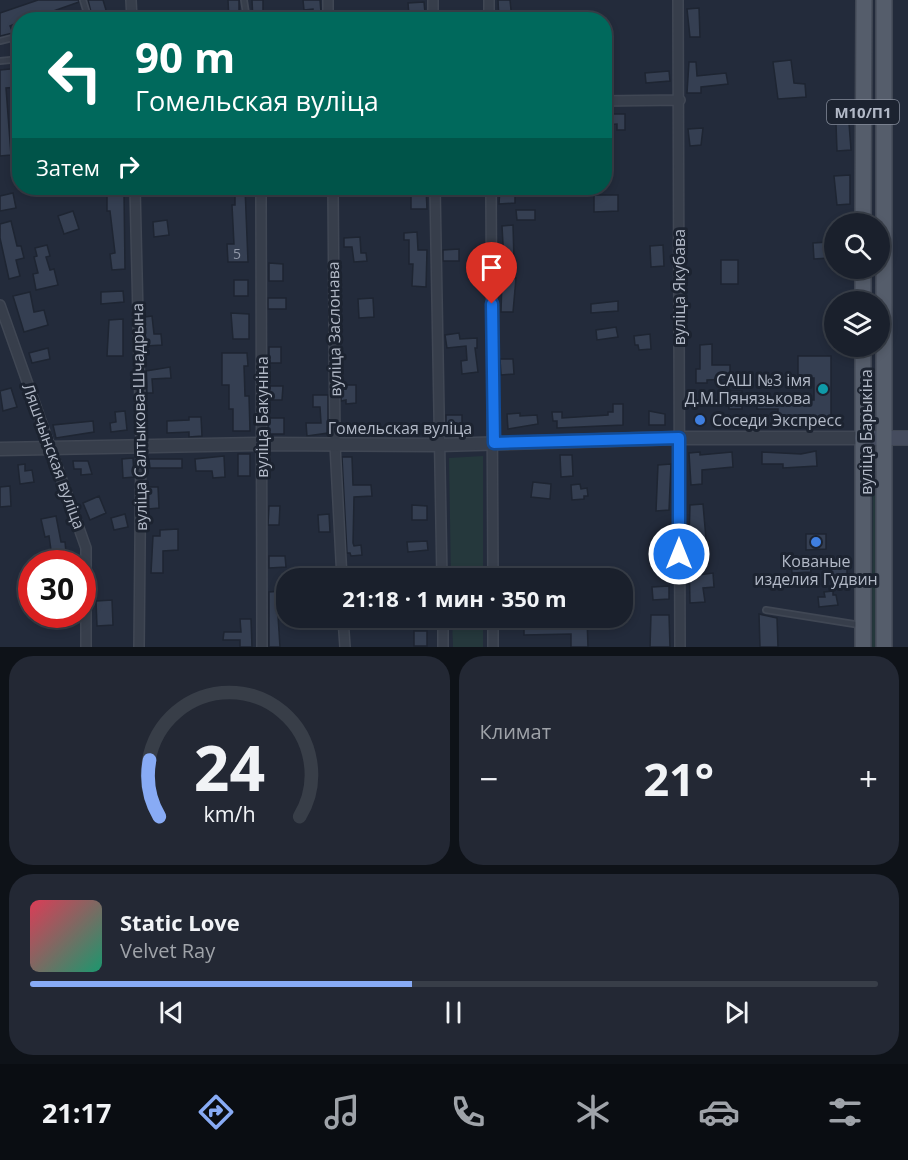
<!DOCTYPE html>
<html lang="ru">
<meta charset="utf-8">
<style>
body{margin:0;font-family:"Open Sans",sans-serif;background:#232834;color:#f1f3f6;height:100vh;display:flex;flex-direction:column;font-size:22px;white-space:nowrap}
*{box-sizing:border-box;margin:0}
p{font-size:20px;color:#9fa3a9}
.icon{flex:none;width:33px;height:33px;fill:none;stroke:currentColor;stroke-width:2;stroke-linecap:round;stroke-linejoin:round}
.map{position:relative;height:647px;overflow:hidden}
.sheet{display:flex;flex-direction:column;gap:9px;padding:9px;background:#0e1218;flex:1}
.sheet>*{flex:none}
.guide{position:absolute;left:12px;top:12px;width:600px;height:183px;border-radius:24px;box-shadow:0 3px 9px #0003,0 0 0 2px #383e48;background:#00695c;color:#fff;overflow:hidden}
.controls{position:absolute;left:824px;top:213px;display:grid;gap:12px}
.controls a{display:grid;place-items:center;width:66px;height:66px;border-radius:50%;background:#1a202c;box-shadow:0 3px 9px #0003,0 0 0 2px #383e48;font-size:30px}
.speed{position:absolute;left:18px;top:550px;display:flex;gap:12px;font-size:30px;font-weight:700;text-align:center}
.speed>*{display:grid;place-content:center;width:78px;height:78px;border-radius:50%;background:#1a202c;box-shadow:0 3px 9px #0003,0 0 0 2px #383e48;line-height:1}
.speed .limit{border:9px solid #d22;background:#fff;color:#111}
.pin{position:absolute;display:grid;place-items:center;width:51px;height:51px;color:#fff;margin:-62px -26px;border-radius:50% 50% 50% 0;rotate:-45deg;box-shadow:0 0 6px #0007}
.pin .icon{rotate:45deg}
.me{position:absolute;width:66px;margin:-33px;rotate:0deg;stroke-linejoin:round;filter:drop-shadow(0 0 4px #0008)}
.turn{display:flex;align-items:center;gap:21px;height:126px;padding:0 24px;font-size:27px}
.turn .icon{width:78px;height:78px;stroke-width:2.5}
.turn b{display:block;font-size:42px;line-height:51px}
.then{display:flex;align-items:center;height:57px;padding:0 24px;background:#0003;gap:12px;font-size:22px}
.big{font-size:45px;font-weight:700;line-height:1.1}
.sheet .tile{flex:1;display:flex;flex-direction:column;justify-content:center;gap:9px;min-width:0;padding:0 21px;border-radius:24px;background:#232834}
.sheet .dial{align-items:center;gap:0}
.dial svg{height:156px;overflow:visible;fill:none;stroke:#383e48;stroke-width:7;stroke-linecap:round;text-anchor:middle}
.dial text{fill:#f1f3f6;stroke:none}
.song{display:flex;align-items:center;gap:18px}
.cover{width:72px;height:72px;border-radius:9px;background:linear-gradient(135deg,hsl(350 70% 55%),hsl(160 70% 35%))}
.played{height:6px;border-radius:3px;background:linear-gradient(90deg,#88abf5 45%,#383e48 45%)}
.keys{display:flex;justify-content:space-around;direction:ltr}
.heat{display:flex;justify-content:space-between;align-items:center;font-size:33px;direction:ltr}
.sheet .tiles{flex:1;display:grid;gap:9px;grid-template-columns:1fr 1fr}
.tile:last-child{grid-column:span 2}
.trip{position:absolute;left:276px;top:568px;width:357px;height:60px;border-radius:24px;background:#1a202c;box-shadow:0 3px 9px #0003,0 0 0 2px #383e48;font-weight:700;line-height:60px;text-align:center}
.dock{display:flex;height:96px;justify-content:space-around;align-items:center;background:#0a0d12;color:#9fa3a9}
.dock .icon{width:42px;height:42px}
.dock .active{color:#88abf5}
.dock b{font-size:27px;color:#f1f3f6}
.map>svg:first-child{display:block}
.green{fill:#25383c}
.building{fill:#353f52;stroke:#1e2532;stroke-width:1.5}
.lines{fill:none;stroke-linecap:round;stroke-linejoin:round}
.service-casing{stroke:#404754;stroke-width:8}
.minor-casing{stroke:#404754;stroke-width:12}
.tertiary-casing{stroke:#404754;stroke-width:15}
.secondary-casing{stroke:#404754;stroke-width:16}
.primary-casing{stroke:#404754;stroke-width:18}
.service{stroke:#373e4b;stroke-width:4.5}
.minor{stroke:#373e4b;stroke-width:9}
.tertiary{stroke:#373e4b;stroke-width:12}
.secondary{stroke:#454c5e;stroke-width:14}
.primary{stroke:#555d6b;stroke-width:15}
.route-casing{stroke:#114b97;stroke-width:15}
.route{stroke:#1a73e8;stroke-width:10}
.culture-dot{fill:#0f9aa8;stroke:#1c2330;stroke-width:2}
.shop-dot{fill:#3f7fe0;stroke:#1c2330;stroke-width:2}
.labels{text-anchor:middle;dominant-baseline:central;stroke-width:6;stroke-linejoin:round;paint-order:stroke}
.number-label{font-size:14px;fill:#9198a8}
.shield{fill:#1c2330;stroke:#858c9a;stroke-width:1.5}
.shield-label{font-size:15px;font-weight:bold;fill:#b2b9c7}
.street-label{font-size:16px;fill:#b2b9c7;stroke:#1c2330}
.poi-label{font-size:16px;fill:#b2b9c7;stroke:#1c2330;text-anchor:end}
</style>
<div class="map">
<svg width="908" height="647" viewBox="0 0 908 647">
<rect width="100%" height="100%" fill="#232b3b"/>
<path class="green" d="M873,453L877,526V647H872Z
M483,456V579H451L449,458Z
M452,618H483V647H453Z"/>
<path class="building" d="M38,0H79V2L28,20H20V22L10,26L13,33L0,36V13Z
M88,0H103L109,20H93Z
M228,0H239V20H229Z
M252,0H263V20H253Z
M303,0H320L321,13L313,14V9L304,10Z
M498,0H510L512,20H499Z
M424,2L425,13L409,15L408,3Z
M699,8L700,37H690L687,9Z
M791,60L794,83L805,84L806,97L778,99L773,62Z
M689,62H696L697,76L726,73L728,84L701,87V93H687Z
M20,68V87L6,88L11,155L0,156V70Z
M669,71L670,81L646,83L645,73Z
M604,114H625V130H617V124L604,125Z
M849,123L851,150L837,151L836,124Z
M703,128L701,145L690,146L688,129Z
M850,175V204L837,205L834,176Z
M235,188H245L248,262H228L227,244H234L232,205H235Z
M411,188H426L427,209H411Z
M500,188H515V203L499,204Z
M13,193L16,208L0,211V196Z
M107,193H124L125,269L112,270L110,254L115,253L110,211H107Z
M594,195H618V211L594,212Z
M516,210H535V220H517Z
M73,211L79,229L64,234L58,216Z
M167,220L169,235L154,237L153,222Z
M11,221L17,246H21L24,258L16,260L20,276L9,279L0,238V224Z
M513,225L514,261L504,262L502,226Z
M417,232L418,250H427L426,287L412,286L413,264H409V240H404V233Z
M360,237L361,253H366L367,261L354,262L352,247H344V238Z
M828,242L829,258L814,259L813,243Z
M47,245L50,256L46,257L50,270L54,269L58,285L36,290L33,274L38,273L34,257L37,256L35,248Z
M663,245L664,266L651,267L650,246Z
M459,249V261H443V250Z
M721,260H738V284H721Z
M269,263L283,264V281H269Z
M502,278H516L513,312H501Z
M234,280H248V296H234Z
M123,291L124,302L101,304V292Z
M30,292L34,312L44,310L48,325L24,332L13,296Z
M268,298H286V309H268Z
M373,298L374,317L359,318L358,299Z
M618,301V311L591,313V304Z
M231,313L249,314V339H233Z
M152,316L154,334H161L162,345L145,346V317Z
M123,319V356H107L109,320Z
M616,327L618,337L597,340L596,330Z
M459,333L460,339L477,338V348H475L478,372L462,374L461,361L467,360L466,346L447,348L445,335Z
M650,334L651,349L639,350L638,345H635L634,336Z
M712,344V365H730V379L707,380V383H696V369H700V345Z
M269,347H281V363H269Z
M48,348L50,359L32,363L29,353Z
M222,353H247L248,366H244L245,396H249L250,431H233V409H229V385H222Z
M798,356H831V417H778V409H757V395L769,394V400H814V378H798Z
M500,359H513L514,374L501,375Z
M170,367L171,378L152,379L153,393H147L146,371Z
M346,385H356V403L346,404V400L341,401V390L346,389Z
M269,386H283L282,400H269Z
M11,388L17,407L3,411L0,391Z
M729,391H742V409H729Z
M313,395H328V433L307,436L306,423H321L320,407H313Z
M613,404H623V425L557,428V421H553L552,412H562V418L608,415V412H613Z
M125,411L127,430L111,432L110,423L116,422L115,412Z
M649,411L665,414V425H649Z
M520,413V416L537,415L538,424L508,429L507,414Z
M446,415H462V428H446Z
M189,417H201L202,436L189,437V432L167,433V421L189,420Z
M268,418H284V434H268Z
M93,421L94,432L56,438L53,425Z
M816,451L817,466L783,468V464H762V452L801,454Z
M700,452V455L732,452L733,467L702,470V484L691,485L689,453Z
M238,454H250V476H238Z
M560,455H572L573,476L561,477Z
M224,456L225,477L213,478L212,471H196L195,459Z
M342,457H352L353,485H371L372,496L354,497L353,543L354,546L361,545L362,555L351,556L350,553H347Z
M133,458L134,477L123,478L122,459Z
M149,459H182V468H150Z
M73,461H88L92,474L81,475V469H74Z
M25,464V471L32,470L34,482L20,484L18,465Z
M671,464L669,510L656,511L658,465Z
M533,482L551,484L550,499L531,497Z
M580,484L581,489L587,488L588,496H584V499L572,500L571,485Z
M10,486L11,506L0,507V487Z
M147,487H158L159,508L148,509Z
M99,496L106,513L90,520L83,503Z
M703,504L706,539L689,540L690,505Z
M412,505L427,506V520H412Z
M269,506H280L279,525H268Z
M125,514L128,527L114,530L111,518Z
M329,514L330,532H319L318,515Z
M56,516L61,542H65L67,563L53,564L49,536L45,537L41,519Z
M178,529V550L163,551V573H151L153,536H160V530Z
M806,534H826V549L806,550Z
M427,541L428,550L408,552L407,542Z
M702,553L703,561L698,562L699,575L713,573L714,587L703,588L705,602L690,603L689,554Z
M269,556H285L286,567L269,568Z
M810,560L811,572L792,573L791,561Z
M847,564V582H831V565Z
M669,586V599L653,600L652,587Z
M281,591V600H277L280,647H269V592Z
M833,591V595H836L838,605L819,607L818,597H825L824,592Z
M112,600L113,625L97,626L96,601Z
M759,614L777,618L778,647H760Z
M651,615H669L670,647H650Z
M524,618H587L588,647H571V634L524,635Z
M240,619H251L252,647H240V640H223L224,632H241Z
M414,631H427V646H414Z"/>
<g class="lines">
<defs>
<path id="service" d="M83,0L89,20
M244,0L247,20
M0,41L20,36
M0,61L20,59
M766,610L860,625"/>
<path id="minor" d="M131,0L132,20
M328,0V20
M433,0V20
M489,0V20
M678,0L680,647
M604,101L680,100
M135,188L141,445L139,647
M261,188L262,647
M333,188L335,445L342,579
M435,188L442,579
M491,188L493,579
M0,305L86,548V647
M343,618L345,647
M443,618V647
M493,647V618"/>
<path id="tertiary" d="M0,449L262,444L439,445L679,438H862"/>
<path id="secondary" d="M862,438H908"/>
<path id="primary" d="M863,224L864,0
M863,302V268
M863,346V647
M884,647V0"/>
</defs>
<use href="#service" class="service-casing"/>
<use href="#minor" class="minor-casing"/>
<use href="#tertiary" class="tertiary-casing"/>
<use href="#secondary" class="secondary-casing"/>
<use href="#primary" class="primary-casing"/>
<use href="#service" class="service"/>
<use href="#minor" class="minor"/>
<use href="#tertiary" class="tertiary"/>
<use href="#secondary" class="secondary"/>
<use href="#primary" class="primary"/>
</g>
<g class="lines">
<defs>
<path id="route" d="M492,304L494,443L679,438V554"/>
</defs>
<use href="#route" class="route-casing"/>
<use href="#route" class="route"/>
</g>
<circle class="culture-dot" cx="823" cy="389" r="6"/>
<g class="shop-dot">
<circle cx="700" cy="420" r="6"/>
<circle cx="816" cy="542" r="6"/>
</g>
<g class="labels">
<g class="number-label">
<text x="237" y="253">5</text>
</g>
<rect class="shield" x="827" y="100" width="72" height="24" rx="4.5"/>
<g class="shield-label">
<text x="863" y="112">М10/П1</text>
</g>
<g class="street-label">
<text transform="translate(679 287) rotate(-90)">вуліца Якубава</text>
<text transform="translate(334 329) rotate(-91)">вуліца Заслонава</text>
<text transform="translate(139 417) rotate(-91)">вуліца Салтыкова-Шчадрына</text>
<text transform="translate(262 417) rotate(-90)">вуліца Бакуніна</text>
<text x="400" y="428">Гомельская вуліца</text>
<text transform="translate(866 432) rotate(-90)">вуліца Барыкіна</text>
<text transform="translate(54 456) rotate(70)">Ляшчынская вуліца</text>
</g>
<g class="poi-label">
<text x="811" y="380">САШ №3 імя<tspan x="811" dy="18">Д.М.Пянязькова</tspan></text>
<text x="712" y="420" text-anchor="start">Соседи Экспресс</text>
<text x="816" y="561" text-anchor="middle">Кованые<tspan x="816" dy="18">изделия Гудвин</tspan></text>
</g>
</g>
</svg>
<div class="controls">
<a><svg class="icon" aria-label="search" viewBox="0 0 24 24"><circle cx="10" cy="10" r="6"/><path d="M15 15l6 6"/></svg></a>
<a><svg class="icon" aria-label="layers" viewBox="0 0 24 24"><path d="M12 4l9 5-9 5-9-5zM3 14l9 5 9-5"/></svg></a>
</div>
<div class="speed"><div class="limit">30</div></div>
<div class="pin" style="left:492px;top:304px;background:#d93025"><svg class="icon" aria-label="arrive" viewBox="0 0 24 24"><path d="M6 21V4h12l-3 4 3 4H6"/></svg></div>
<svg class="me" style="left:679px;top:554px" viewBox="-20 -20 40 40"><circle r="17" fill="#1a73e8" stroke="#fff" stroke-width="3"/><path d="M0-11L8 9 0 5-8 9z" fill="#fff"/></svg>
<div class="trip">21:18 · 1 мин · 350 m</div>
<div class="guide">
<div class="turn"><svg class="icon" aria-label="left" viewBox="0 0 24 24"><path d="M17 20v-9H6M10 6l-5 5 5 5"/></svg><div><b>90 m</b>Гомельская вуліца</div></div>
<div class="then">Затем<svg class="icon" aria-label="right" viewBox="0 0 24 24"><path d="M7 20v-9h11M14 6l5 5-5 5"/></svg></div>
</div>
</div>
<section class="sheet">
<div class="tiles">
<div class="tile dial"><svg viewBox="0 0 100 80">
<path d="M14 69A42 42 0 1 1 86 69"/>
<path d="M14 69A42 42 0 0 1 9 40" stroke="#88abf5"/>
<text x="50" y="56" font-size="32" font-weight="700">24</text>
<text x="50" y="72" font-size="11">km/h</text>
</svg></div>
<div class="tile"><p>Климат</p>
<div class="heat"><a>−</a><b class="big">21°</b><a>+</a></div>
</div>
<div class="tile">
<div class="song"><i class="cover"></i><div><b>Static Love</b><p>Velvet Ray</p></div></div>
<div class="played"></div>
<div class="keys"><svg class="icon" aria-label="previous" viewBox="0 0 24 24"><path d="M18 5L8 12l10 7zM5 5v14"/></svg><svg class="icon" aria-label="pause" viewBox="0 0 24 24"><path d="M8 5v14M16 5v14"/></svg><svg class="icon" aria-label="next" viewBox="0 0 24 24"><path d="M6 5l10 7-10 7zM19 5v14"/></svg></div>
</div>
</div>
</section>
<nav class="dock">
<b>21:17</b>
<svg class="icon active" aria-label="directions" viewBox="0 0 24 24"><path d="M12 3l9 9-9 9-9-9zM9 14v-3h6M13 9l2 2-2 2"/></svg>
<svg class="icon" aria-label="music" viewBox="0 0 24 24"><path d="M9 18V5l10-2v13"/><circle cx="6" cy="18" r="3"/><circle cx="16" cy="16" r="3"/></svg>
<svg class="icon" aria-label="phone" viewBox="0 0 24 24"><path d="M5 4h4l2 5-3 2q2 4 5 5l2-3 5 2v4C11 20 4 13 5 4z"/></svg>
<svg class="icon" aria-label="climate" viewBox="0 0 24 24"><path d="M12 3v18M4 7l16 10M4 17L20 7"/></svg>
<svg class="icon" aria-label="car" viewBox="0 0 24 24"><path d="M5 17H2v-5l4-1 3-4h7l3 4 3 1v5h-3M9 17h6M6 11h13"/><circle cx="7" cy="17" r="2"/><circle cx="17" cy="17" r="2"/></svg>
<svg class="icon" aria-label="filters" viewBox="0 0 24 24"><path d="M4 7h16M4 17h16"/><circle cx="9" cy="7" r="2"/><circle cx="15" cy="17" r="2"/></svg>
</nav>
